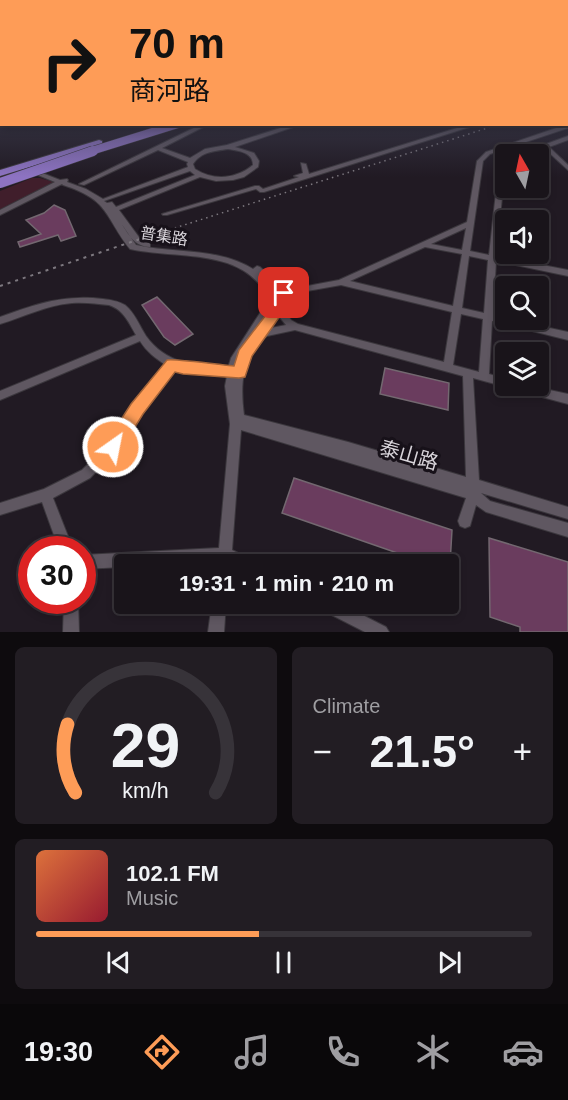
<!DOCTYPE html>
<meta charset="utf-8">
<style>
body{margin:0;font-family:Arial,"Noto Sans SC",sans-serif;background:#221d23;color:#f1f3f6;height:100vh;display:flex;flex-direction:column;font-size:22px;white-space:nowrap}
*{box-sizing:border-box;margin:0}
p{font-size:20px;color:#9f9ea2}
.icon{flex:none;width:33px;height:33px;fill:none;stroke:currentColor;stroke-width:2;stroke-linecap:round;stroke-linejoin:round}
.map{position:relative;height:632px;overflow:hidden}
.details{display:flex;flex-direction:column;gap:15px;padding:15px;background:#0e0b0e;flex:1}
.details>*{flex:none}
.top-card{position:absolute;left:0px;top:0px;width:568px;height:126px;box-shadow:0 3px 9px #0003,0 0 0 2px #373339;background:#fe9c57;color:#111;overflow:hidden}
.needle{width:39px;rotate:351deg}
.buttons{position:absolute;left:495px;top:144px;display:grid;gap:12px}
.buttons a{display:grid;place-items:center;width:54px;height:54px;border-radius:6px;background:#19141a;box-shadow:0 3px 9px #0003,0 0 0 2px #373339;font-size:30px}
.speed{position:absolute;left:18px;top:536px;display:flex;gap:12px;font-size:30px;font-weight:700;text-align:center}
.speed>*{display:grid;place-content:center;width:78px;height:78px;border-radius:50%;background:#19141a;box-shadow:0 3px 9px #0003,0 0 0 2px #373339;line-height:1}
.speed .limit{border:9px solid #d22;background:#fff;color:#111}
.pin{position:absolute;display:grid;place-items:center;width:51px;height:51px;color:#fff;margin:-26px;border-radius:12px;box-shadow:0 3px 9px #0006}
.me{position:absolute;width:66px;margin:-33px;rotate:33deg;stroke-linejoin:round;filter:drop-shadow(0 0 4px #0008)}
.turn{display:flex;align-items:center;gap:21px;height:126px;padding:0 30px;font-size:27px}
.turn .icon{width:78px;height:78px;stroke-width:2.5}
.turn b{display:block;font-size:42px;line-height:51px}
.big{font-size:45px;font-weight:600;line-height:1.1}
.details .widget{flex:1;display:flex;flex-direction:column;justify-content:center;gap:9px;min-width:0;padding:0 21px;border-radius:9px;background:#221d23}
.details .dial{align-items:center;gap:0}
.dial svg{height:156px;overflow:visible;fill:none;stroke:#373339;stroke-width:7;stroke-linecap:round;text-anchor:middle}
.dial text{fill:#f1f3f6;stroke:none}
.song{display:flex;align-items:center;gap:18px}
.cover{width:72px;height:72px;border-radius:9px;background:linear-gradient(135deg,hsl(20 70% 55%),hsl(350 70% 35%))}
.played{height:6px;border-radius:3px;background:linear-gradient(90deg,#fe9c57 45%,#373339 45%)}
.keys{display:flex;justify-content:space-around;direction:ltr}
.heat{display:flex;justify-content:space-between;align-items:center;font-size:33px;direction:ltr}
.details .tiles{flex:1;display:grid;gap:15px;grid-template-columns:1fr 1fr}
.widget:last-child{grid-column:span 2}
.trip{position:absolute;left:114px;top:554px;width:345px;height:60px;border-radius:6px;background:#19141a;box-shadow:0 3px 9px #0003,0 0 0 2px #373339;font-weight:600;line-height:60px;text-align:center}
.tab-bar{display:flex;height:96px;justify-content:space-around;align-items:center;background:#0a080a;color:#9f9ea2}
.tab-bar .icon{width:42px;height:42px}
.tab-bar .current{color:#fe9c57}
.tab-bar b{font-size:27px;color:#f1f3f6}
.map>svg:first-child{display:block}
.green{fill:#401e2b}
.building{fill:#6a3c5e;stroke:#736870;stroke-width:1.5}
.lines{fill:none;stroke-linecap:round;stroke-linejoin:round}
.minor-casing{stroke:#3b373d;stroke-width:2}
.highway-casing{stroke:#3b373d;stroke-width:2}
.minor{fill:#5f5761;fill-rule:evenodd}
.highway{fill:#8d73c2;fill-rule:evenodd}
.rail-far1{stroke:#7d787f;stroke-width:1.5;stroke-dasharray:1.5 4;stroke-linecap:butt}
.rail{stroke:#7d787f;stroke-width:2;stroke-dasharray:3 5;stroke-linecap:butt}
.highway-bridge-far1-casing{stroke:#3b373d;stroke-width:9;stroke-linecap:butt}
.highway-bridge-casing{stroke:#3b373d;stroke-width:11;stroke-linecap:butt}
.highway-bridge-far1{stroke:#8d73c2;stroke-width:8}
.highway-bridge{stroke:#8d73c2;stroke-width:10}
.route{fill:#fe9c57;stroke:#a56539;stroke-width:1.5}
.labels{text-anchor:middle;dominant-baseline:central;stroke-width:6;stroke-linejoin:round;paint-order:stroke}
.street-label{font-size:16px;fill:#d8d4da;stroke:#171119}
.near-street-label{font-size:20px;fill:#d8d4da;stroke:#171119}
</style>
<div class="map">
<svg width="568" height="632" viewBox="0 0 568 632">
<rect width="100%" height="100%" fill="#211a23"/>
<path class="green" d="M32,178H40L54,182V185L0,212V191Z"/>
<path class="building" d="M54,205L65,210L76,236L61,241L58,235L20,247L18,242L41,234L26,220L44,213Z
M157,297L160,300L193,334L175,345L164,337L142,305Z
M385,368L449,383L448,410L380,394Z
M294,478L452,530L450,564H429L282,513Z
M489,538L568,562V632H520V627L490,617Z"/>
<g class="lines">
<defs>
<path id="minor" d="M567,102H568V104H567Z
M202,124H209L162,148L190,158L205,149L227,145L293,124H302L235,147L254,153L259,161L258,167L244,177L233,180L216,181L200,177L119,210L141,240L150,243V247C134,246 129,235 121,223L136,245C175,254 217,247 253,269L257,266L260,267L286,290L339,280L467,222L477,161L486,152L568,124V128L490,154L483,161L470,251L489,255L499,165L506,159L496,256L568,270V276L496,261L493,315L506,318V320H513L568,332V340L492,321L489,374L506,379V386H510L506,387L473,378L479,480L568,507V519L481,493L490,501L568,523V537L486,512L476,505L470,526L465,528L460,526L458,521L466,498L241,430L232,550L250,559L252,564H217V561L169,564H124V567L82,569V555L219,548L230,424L225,386L227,376L198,374L175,368L141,412L117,451L90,478L53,498L73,549H59L42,502L0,515V503L44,489L82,470L109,443L133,406L166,365C155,358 147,352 140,341L0,400V391L136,335C129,323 124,310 109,305C97,304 85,302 72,303C46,305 24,317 0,324V317C36,304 64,294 103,299C111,300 118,301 125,305C135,313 139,325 146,336C165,363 196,367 228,368L231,358L269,299C243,246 178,260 130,249C104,216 110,200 63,185L62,184L0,215V210L55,182L28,171V169H32L60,180L67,179L68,180L67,182L86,189L103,199L188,167L187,164L188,162L158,150L84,185L79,184ZM228,149C239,151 253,152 253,165C236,179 214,181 195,169L193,164C201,152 214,151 228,149ZM190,171L195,175L116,207L112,202L107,203L104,201ZM466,228L462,250L431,244ZM425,247L462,254L453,306L350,281ZM469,256L488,260L484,313L462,308ZM270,285L278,292L277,295L275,294ZM341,285L452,312L444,362L298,324L291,320L282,307L284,304L278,299L279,296ZM277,314L286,325L266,329ZM461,314L483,319L479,372L453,365ZM295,330L463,376L466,477L348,442L244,415C241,392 241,371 252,350L248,347L249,345H255L267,336Z
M470,124H479L264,192H260L256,189L167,215H163L162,214L255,186H259L263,189L299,177L294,176L303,173L301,163L306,164L309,174Z
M568,136V140L549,147L568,165V170L544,148L526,154H519Z
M511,386H531L568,394V404L516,390L512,389Z
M64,600H78L79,632H63Z
M212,603H226L224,632H208Z
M316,603H339L386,627L389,632H365L318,608Z"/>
<path id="highway" d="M99,140L102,141V145L0,176V170Z"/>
</defs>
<use href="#minor" class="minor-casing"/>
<use href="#highway" class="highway-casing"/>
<use href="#minor" class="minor"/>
<use href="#highway" class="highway"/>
<path class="rail-far1" d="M159,233L500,124"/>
<path class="rail" d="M0,286L164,231"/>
<defs>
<path id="highway-bridge-far1" d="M88,152L178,124"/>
<path id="highway-bridge" d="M0,183L93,151"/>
</defs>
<use href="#highway-bridge-far1" class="highway-bridge-far1-casing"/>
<use href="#highway-bridge" class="highway-bridge-casing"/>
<use href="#highway-bridge-far1" class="highway-bridge-far1"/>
<use href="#highway-bridge" class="highway-bridge"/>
</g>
<linearGradient id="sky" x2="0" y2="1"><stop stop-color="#120e13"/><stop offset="0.5" stop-color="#3d3e50"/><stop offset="1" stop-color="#3d3e50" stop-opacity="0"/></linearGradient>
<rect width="568" height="177" fill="url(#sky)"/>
<path class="route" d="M284,289L290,293L283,312L252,356L245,377L239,378L183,374L175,372L143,414L119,453L113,455L107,453L104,447L107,441L131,404L167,360C172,358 223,365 234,366L239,350L272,307L279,290Z"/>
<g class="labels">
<g class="street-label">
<text transform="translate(164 236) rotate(9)">普集路</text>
</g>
<g class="near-street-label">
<text transform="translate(409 455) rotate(16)">泰山路</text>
</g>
</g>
</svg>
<div class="buttons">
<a><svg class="needle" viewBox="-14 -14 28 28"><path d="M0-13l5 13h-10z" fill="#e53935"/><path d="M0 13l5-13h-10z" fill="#9f9ea2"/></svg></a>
<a><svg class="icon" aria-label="sound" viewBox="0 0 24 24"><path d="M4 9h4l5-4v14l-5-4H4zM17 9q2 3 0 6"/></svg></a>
<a><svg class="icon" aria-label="search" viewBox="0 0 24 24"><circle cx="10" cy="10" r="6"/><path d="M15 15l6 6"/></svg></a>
<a><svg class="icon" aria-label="layers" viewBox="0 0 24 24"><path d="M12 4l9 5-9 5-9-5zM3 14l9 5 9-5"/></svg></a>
</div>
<div class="speed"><div class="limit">30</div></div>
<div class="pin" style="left:284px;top:293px;background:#d93025"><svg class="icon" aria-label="arrive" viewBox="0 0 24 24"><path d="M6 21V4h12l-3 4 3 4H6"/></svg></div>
<svg class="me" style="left:113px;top:447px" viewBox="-20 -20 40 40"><circle r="17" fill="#fe9c57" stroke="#fff" stroke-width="3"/><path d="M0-11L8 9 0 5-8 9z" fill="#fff"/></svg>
<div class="trip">19:31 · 1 min · 210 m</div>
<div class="top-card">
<div class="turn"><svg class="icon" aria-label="right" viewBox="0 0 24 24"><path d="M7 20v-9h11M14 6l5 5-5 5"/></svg><div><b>70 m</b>商河路</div></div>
</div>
</div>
<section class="details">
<div class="tiles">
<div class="widget dial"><svg viewBox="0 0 100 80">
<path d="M14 69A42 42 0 1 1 86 69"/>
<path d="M14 69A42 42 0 0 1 10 34" stroke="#fe9c57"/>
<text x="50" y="56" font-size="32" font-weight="700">29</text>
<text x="50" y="72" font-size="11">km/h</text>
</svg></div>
<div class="widget"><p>Climate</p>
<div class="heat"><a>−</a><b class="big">21.5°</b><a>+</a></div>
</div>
<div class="widget">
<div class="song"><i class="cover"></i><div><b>102.1 FM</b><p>Music</p></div></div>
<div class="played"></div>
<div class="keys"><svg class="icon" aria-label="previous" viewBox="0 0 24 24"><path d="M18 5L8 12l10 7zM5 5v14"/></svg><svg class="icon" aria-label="pause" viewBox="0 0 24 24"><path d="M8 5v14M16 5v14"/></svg><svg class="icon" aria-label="next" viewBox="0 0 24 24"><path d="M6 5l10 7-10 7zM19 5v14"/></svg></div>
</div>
</div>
</section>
<nav class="tab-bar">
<b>19:30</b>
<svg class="icon current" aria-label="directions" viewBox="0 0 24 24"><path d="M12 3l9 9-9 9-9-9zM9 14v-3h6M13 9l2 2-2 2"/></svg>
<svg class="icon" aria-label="music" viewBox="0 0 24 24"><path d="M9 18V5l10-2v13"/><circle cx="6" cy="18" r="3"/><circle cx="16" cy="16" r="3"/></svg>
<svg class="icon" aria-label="phone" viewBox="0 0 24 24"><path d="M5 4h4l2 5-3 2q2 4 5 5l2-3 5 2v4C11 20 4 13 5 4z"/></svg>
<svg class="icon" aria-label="climate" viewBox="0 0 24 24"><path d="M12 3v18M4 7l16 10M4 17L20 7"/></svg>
<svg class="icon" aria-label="car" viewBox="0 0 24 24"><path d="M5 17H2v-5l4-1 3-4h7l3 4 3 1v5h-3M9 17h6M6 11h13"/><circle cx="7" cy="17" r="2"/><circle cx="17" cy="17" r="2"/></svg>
</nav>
